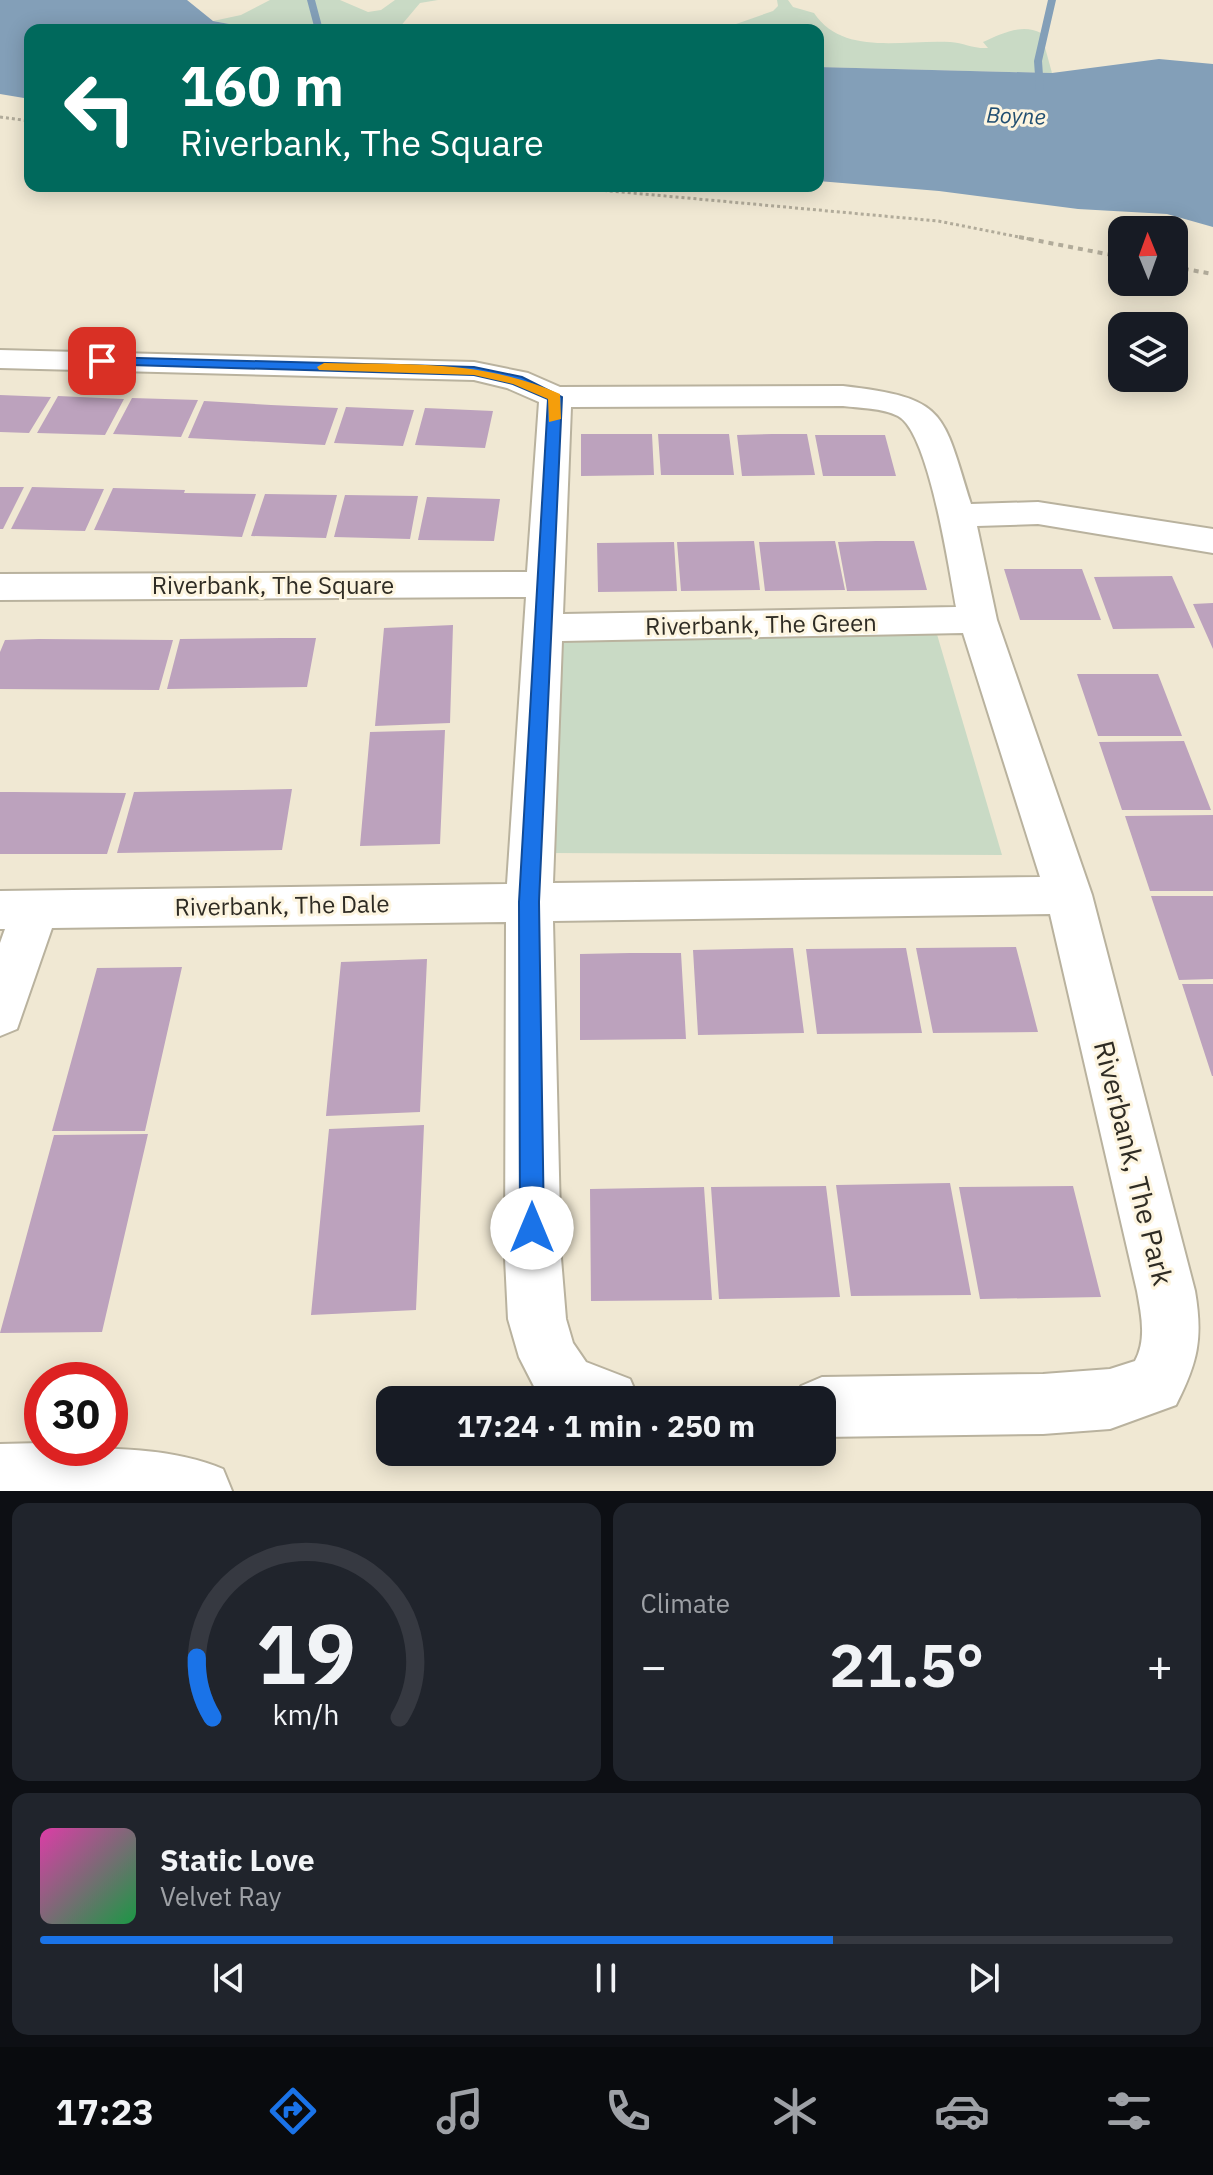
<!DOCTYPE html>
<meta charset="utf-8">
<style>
body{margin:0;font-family:"IBM Plex Sans",sans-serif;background:#20242c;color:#f1f3f6;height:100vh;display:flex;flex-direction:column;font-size:30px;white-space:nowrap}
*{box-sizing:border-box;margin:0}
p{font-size:26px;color:#9ea1a6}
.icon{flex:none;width:44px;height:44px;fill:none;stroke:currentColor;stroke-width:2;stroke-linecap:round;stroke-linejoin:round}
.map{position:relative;height:1491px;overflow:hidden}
.sheet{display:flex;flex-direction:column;gap:12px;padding:12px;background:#0d0f14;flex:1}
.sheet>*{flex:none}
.guide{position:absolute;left:24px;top:24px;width:800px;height:168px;border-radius:16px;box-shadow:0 4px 20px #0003;background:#00695c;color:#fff;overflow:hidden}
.needle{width:52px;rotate:359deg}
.fabs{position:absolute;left:1108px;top:216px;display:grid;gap:16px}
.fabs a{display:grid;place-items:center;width:80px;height:80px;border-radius:16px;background:#171b24;box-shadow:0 4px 20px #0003;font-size:40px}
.speed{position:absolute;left:24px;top:1362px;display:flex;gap:16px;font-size:40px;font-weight:700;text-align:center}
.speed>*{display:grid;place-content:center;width:104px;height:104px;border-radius:50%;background:#171b24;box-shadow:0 4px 20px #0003;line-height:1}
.speed .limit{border:12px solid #d22;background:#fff;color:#111}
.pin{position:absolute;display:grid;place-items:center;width:68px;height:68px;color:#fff;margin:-34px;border-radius:16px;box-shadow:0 4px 12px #0006}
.me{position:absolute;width:88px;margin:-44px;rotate:0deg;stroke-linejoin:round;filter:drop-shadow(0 0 6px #0008)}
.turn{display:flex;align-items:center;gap:28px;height:168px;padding:0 24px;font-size:36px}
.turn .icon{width:104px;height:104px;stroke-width:2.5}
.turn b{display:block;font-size:56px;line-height:68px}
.big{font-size:60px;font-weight:800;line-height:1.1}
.sheet .card{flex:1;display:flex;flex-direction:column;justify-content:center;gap:12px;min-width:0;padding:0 28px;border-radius:16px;background:#20242c}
.sheet .dial{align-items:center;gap:0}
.dial svg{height:208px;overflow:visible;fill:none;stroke:#363941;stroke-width:7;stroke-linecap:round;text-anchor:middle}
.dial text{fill:#f1f3f6;stroke:none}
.song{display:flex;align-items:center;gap:24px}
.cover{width:96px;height:96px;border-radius:12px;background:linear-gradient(135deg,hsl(320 70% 55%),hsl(140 70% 35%))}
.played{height:8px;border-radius:4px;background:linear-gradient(90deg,#1a73e8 70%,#363941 70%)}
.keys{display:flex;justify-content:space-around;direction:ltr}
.heat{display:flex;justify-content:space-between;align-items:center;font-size:44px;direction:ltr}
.sheet .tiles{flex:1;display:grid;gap:12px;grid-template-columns:1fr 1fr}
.card:last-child{grid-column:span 2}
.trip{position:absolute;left:376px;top:1386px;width:460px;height:80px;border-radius:16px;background:#171b24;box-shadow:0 4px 20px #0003;font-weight:800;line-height:80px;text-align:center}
.menu{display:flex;height:128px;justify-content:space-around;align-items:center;background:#090b0e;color:#9ea1a6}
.menu .icon{width:56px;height:56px}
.menu .on{color:#1a73e8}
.menu b{font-size:36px;color:#f1f3f6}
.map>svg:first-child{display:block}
.green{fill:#c9dac5}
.water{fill:#839fb8}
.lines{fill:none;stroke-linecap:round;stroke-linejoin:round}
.stream{fill:#839fb8;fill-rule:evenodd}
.building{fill:#bca2bd}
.minor-casing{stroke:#b9b29e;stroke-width:4}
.path-far1{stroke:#b1ab9a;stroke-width:3;stroke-dasharray:3 3;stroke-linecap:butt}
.path{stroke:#b1ab9a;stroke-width:4;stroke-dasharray:5 5;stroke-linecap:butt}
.minor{fill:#fff;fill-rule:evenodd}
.route{fill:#1a73e8;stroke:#114b97;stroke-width:2}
.slow{fill:#f59e0b}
.labels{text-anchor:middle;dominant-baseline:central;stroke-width:6;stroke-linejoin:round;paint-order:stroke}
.far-water-label{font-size:22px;font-style:italic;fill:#204e71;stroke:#fdf5e0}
.street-label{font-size:24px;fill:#2f2c24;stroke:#fdf5e0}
.near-street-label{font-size:28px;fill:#2f2c24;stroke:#fdf5e0}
</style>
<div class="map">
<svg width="1213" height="1491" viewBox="0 0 1213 1491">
<rect width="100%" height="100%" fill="#f0e8d3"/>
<path class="green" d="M270,0H340L368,12L381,10L395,0H438L420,3L399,28L402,30H261L213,21L241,15Z
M777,0H788L793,7L814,13C843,57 906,39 950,42C964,43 974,49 988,48L983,42C1001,34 1022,23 1041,33L1052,73L818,67V30H719L773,11L778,6Z
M936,631L1002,855L550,853L558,640Z"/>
<path class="water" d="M0,0H187L213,21L261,30H30V99L0,94Z
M1159,59L1213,64V227L1167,214L1078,209L939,191L818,181V67L1052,73Z"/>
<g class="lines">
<path class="stream" d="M307,0H315L323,30H315Z
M1048,0H1056L1042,61L1044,90L1040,92L1036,90L1034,61Z"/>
</g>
<path class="building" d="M0,395L51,397L29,433L0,432Z
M58,396L124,399L105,435L37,433Z
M132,398L198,400L181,437L113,434Z
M204,401L271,405L338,408L325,445L188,438Z
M346,407L414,410L403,446L334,443Z
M425,408L493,411L485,448L415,445Z
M581,434H652L654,475L581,476Z
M658,434H729L734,475H661Z
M772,434H807L815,475L742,476L737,435Z
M815,435H885L896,476H823Z
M0,487H24L3,529H0Z
M32,487L104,489L85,531L11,529Z
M113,488L185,490L184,493L256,494L242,537L94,530Z
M265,494L337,495L326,538L251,536Z
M345,495L418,496L410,539L334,537Z
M427,497L500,499L494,541L418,540Z
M754,541L760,590L681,591L677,542Z
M835,541L845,590L765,591L759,542Z
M876,541H914L927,590L847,591L838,542Z
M674,542L677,591L598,592L597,543Z
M1004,569H1082L1101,620H1020Z
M1172,576L1195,628L1113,629L1094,577Z
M1213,603V649L1193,604Z
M453,625L450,723L375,726L384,628Z
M282,638H316L307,687L167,689L180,639Z
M5,640L39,639L173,640L159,690L0,689V652Z
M1077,674H1158L1182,736H1098Z
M445,730L440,844L360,846L370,732Z
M1184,741L1211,810H1122L1099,742Z
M292,789L282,850L117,853L134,792Z
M0,792H14L126,793L107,854H0Z
M1213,815V891H1150L1125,816Z
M1151,896H1213V979L1179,980Z
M1016,947L1038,1032L933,1033L916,948Z
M793,948L804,1033L698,1035L693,950Z
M906,948L922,1033L817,1034L806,949Z
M630,953H681L686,1039L580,1040V954Z
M427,959L420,1112L326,1116L341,962Z
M182,967L145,1131H52L97,968Z
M1182,984H1213V1076H1212Z
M424,1125L416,1310L311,1315L329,1129Z
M148,1134L102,1332L0,1333L54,1135Z
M950,1183L971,1295L851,1296L836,1185Z
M826,1186L840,1297L719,1299L711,1187Z
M1073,1186L1101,1297L980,1299L959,1187Z
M704,1187L712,1300L591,1301L590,1189Z"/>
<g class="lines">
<defs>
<path id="minor" d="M0,350L474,362L528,373L560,387L843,386C947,398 942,411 971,504L1038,502L1213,529V553L1038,524L977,526L997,620L1092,895L1195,1291C1203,1338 1198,1362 1176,1405L1110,1429L1043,1434L822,1437V1400H795L801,1386L822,1377L1043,1374L1110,1369L1135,1361C1147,1339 1141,1314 1137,1291L1050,914L553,921L561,1258L566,1319L573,1343L586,1362L630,1379L639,1400H541L519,1357L508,1319L505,1258L506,922L52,928L17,1029L0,1036V943L5,929H0V891L507,884L526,597L0,600V574L527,572L539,402L507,388L474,380L0,368ZM843,406C860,408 882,408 898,416C929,432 949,570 956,607L563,614L571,407ZM963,633L1040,877L553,883L562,641Z
M42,1443V1448C100,1448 169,1446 223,1469L232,1491H0V1444Z"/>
</defs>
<use href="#minor" class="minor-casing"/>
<path class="path-far1" d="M0,117L30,121
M556,186L938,221L1029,239"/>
<path class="path" d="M1019,237L1122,257
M1174,267L1213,274"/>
<use href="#minor" class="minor"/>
</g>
<path class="route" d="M102,357L474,367L522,377L562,397L539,902L544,1228L541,1237L532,1240L524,1237L520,1228L519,902L548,399L513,384L474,375L97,364L95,361Z"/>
<path class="slow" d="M324,363C409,365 480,359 560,394L561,419L549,422L548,399L513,384L474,375L319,370L317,367Z"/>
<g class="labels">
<g class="far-water-label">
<text transform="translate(1016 115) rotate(2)">Boyne</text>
</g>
<g class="street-label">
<text x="273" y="585">Riverbank, The Square</text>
<text transform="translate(761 624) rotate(-1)">Riverbank, The Green</text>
<text transform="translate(282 905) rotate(-1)">Riverbank, The Dale</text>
</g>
<g class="near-street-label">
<text transform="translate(1134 1163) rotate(76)">Riverbank, The Park</text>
</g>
</g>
</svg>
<div class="fabs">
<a><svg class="needle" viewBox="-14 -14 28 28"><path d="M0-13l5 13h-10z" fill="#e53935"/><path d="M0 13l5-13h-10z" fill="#9ea1a6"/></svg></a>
<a><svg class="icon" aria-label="layers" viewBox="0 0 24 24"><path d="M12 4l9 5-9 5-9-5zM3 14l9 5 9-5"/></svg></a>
</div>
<div class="speed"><div class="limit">30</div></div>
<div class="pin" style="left:102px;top:361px;background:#d93025"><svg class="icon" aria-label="arrive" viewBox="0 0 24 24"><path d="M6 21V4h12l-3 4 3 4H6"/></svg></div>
<svg class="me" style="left:532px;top:1228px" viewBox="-20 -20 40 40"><circle r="19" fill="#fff"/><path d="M0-13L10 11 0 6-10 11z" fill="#1a73e8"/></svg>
<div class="trip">17:24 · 1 min · 250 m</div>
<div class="guide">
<div class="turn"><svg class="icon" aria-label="left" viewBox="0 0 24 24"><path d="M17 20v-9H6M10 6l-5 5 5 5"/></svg><div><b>160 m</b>Riverbank, The Square</div></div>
</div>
</div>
<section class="sheet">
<div class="tiles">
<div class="card dial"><svg viewBox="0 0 100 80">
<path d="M14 69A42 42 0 1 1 86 69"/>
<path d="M14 69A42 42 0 0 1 8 46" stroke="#1a73e8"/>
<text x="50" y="56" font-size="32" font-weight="700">19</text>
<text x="50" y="72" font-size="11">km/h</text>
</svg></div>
<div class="card"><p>Climate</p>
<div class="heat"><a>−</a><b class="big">21.5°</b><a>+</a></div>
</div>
<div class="card">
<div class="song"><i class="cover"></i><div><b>Static Love</b><p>Velvet Ray</p></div></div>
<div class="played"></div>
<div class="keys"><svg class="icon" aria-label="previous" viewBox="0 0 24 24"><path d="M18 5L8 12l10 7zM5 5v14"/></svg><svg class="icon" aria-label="pause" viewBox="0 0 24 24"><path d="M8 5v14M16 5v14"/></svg><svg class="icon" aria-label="next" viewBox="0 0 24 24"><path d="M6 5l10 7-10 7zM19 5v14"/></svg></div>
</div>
</div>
</section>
<nav class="menu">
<b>17:23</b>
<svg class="icon on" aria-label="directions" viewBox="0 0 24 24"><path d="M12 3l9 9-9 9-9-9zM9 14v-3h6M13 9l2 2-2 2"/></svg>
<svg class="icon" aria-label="music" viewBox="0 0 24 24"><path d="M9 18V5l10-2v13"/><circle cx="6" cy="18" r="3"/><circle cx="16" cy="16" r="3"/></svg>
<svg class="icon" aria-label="phone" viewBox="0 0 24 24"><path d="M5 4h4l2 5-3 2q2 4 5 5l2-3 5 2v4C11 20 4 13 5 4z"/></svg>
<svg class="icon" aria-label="climate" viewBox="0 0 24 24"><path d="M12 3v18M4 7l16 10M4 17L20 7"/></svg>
<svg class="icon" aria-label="car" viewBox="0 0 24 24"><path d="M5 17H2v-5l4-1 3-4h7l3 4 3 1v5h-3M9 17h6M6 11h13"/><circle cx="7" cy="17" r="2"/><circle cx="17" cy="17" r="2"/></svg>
<svg class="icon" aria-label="filters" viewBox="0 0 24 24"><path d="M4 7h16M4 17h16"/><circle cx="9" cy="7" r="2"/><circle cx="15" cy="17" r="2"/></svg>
</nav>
